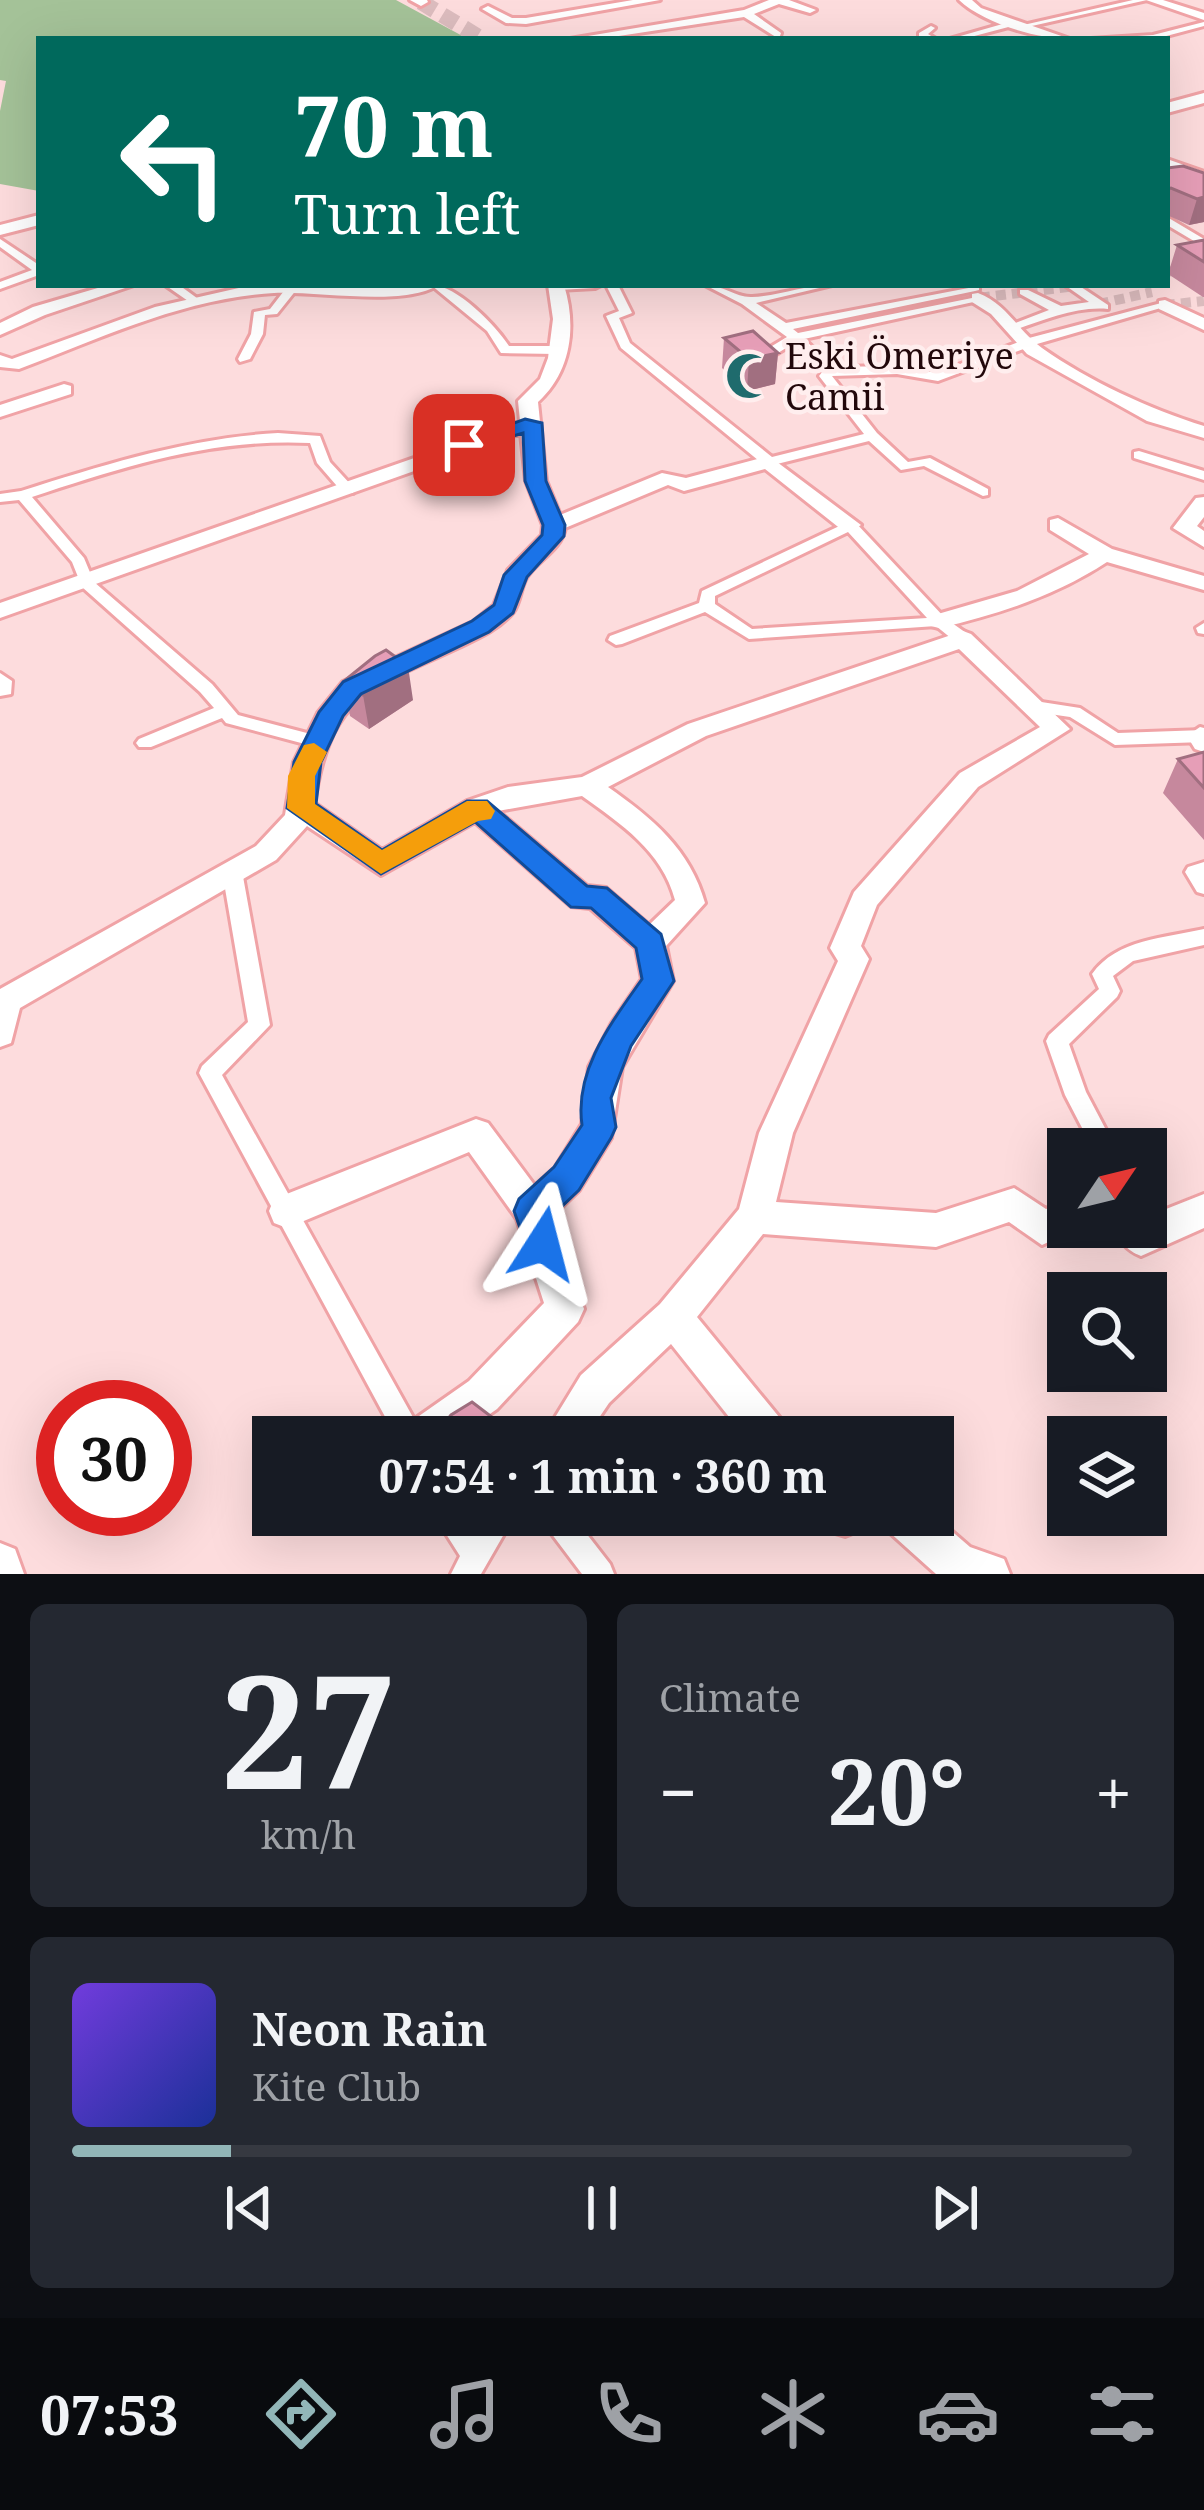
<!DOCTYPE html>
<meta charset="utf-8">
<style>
body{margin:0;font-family:"Noto Serif",serif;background:#242831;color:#f1f3f6;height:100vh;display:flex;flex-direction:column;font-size:45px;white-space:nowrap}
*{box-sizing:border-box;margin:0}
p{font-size:39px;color:#9ea1a6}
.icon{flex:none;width:66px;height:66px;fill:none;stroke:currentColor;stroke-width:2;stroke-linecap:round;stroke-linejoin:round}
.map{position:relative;height:1574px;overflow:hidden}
.side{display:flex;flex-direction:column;gap:30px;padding:30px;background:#0d0f14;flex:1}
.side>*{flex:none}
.hud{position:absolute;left:36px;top:36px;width:1134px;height:252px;border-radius:0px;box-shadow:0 12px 48px #0002;background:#00695c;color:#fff;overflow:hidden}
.needle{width:78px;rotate:55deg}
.buttons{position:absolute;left:1047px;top:1128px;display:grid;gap:24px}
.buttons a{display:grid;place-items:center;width:120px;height:120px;border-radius:0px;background:#171b24;box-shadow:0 12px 48px #0002;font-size:60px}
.speed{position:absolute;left:36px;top:1380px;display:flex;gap:24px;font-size:60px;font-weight:700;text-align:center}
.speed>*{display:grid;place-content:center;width:156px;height:156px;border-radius:50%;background:#171b24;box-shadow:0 12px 48px #0002;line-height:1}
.speed .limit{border:18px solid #d22;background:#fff;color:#111}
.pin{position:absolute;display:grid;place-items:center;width:102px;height:102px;color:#fff;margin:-51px;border-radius:24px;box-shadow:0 6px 18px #0006}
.me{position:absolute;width:132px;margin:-66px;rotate:9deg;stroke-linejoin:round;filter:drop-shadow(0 0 9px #0008)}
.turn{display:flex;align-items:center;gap:42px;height:252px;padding:0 60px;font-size:54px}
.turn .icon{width:156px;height:156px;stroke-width:2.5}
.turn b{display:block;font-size:84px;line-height:102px}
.big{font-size:90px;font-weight:700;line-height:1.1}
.side .widget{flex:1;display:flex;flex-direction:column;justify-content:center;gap:18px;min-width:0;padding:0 42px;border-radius:18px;background:#242831}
.side .dial{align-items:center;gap:0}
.dial b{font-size:156px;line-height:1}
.song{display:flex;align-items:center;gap:36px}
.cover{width:144px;height:144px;border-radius:18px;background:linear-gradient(135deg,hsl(260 70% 55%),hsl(230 70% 35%))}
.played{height:12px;border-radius:6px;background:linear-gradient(90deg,#92b6b8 15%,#363941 15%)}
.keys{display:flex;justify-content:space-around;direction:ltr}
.heat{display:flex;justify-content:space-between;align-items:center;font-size:66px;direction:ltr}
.side .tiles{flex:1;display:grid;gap:30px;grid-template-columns:1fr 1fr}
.widget:last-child{grid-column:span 2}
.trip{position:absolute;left:252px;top:1416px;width:702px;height:120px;border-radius:0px;background:#171b24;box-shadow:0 12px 48px #0002;font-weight:700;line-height:120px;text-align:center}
.tab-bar{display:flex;height:192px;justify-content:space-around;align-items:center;background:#090b0e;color:#9ea1a6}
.tab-bar .icon{width:84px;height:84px}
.tab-bar .on{color:#92b6b8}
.tab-bar b{font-size:54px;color:#f1f3f6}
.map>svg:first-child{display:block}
.green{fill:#a4c298}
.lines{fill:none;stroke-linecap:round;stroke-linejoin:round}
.pedestrian-tunnel{stroke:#dcbcbe;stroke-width:10;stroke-dasharray:10 6;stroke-linecap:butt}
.secondary-tunnel{stroke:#dcbcbe;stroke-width:16;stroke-dasharray:16 9;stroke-linecap:butt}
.pedestrian-casing{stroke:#f0a3a6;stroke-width:6}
.minor-casing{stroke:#f0a3a6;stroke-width:6}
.secondary-casing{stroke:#f0a3a6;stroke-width:6}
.pedestrian{fill:#fff;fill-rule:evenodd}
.minor{fill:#fff;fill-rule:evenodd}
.secondary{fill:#fff;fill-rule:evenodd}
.wall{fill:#c6889d}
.shaded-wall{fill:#a16f80}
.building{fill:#e69eb7;stroke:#a16f80;stroke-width:3}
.route{fill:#1a73e8;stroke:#114b97;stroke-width:3}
.slow{fill:#f59e0b}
.labels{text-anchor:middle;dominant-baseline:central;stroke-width:9;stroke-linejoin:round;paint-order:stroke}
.far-poi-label{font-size:36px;fill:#22080b;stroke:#fee;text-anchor:start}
</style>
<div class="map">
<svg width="1204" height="1574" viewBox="0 0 1204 1574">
<rect width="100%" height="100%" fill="#fddcdd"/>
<path class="green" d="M0,0H396L468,39H39V191L0,184V111L6,81L0,80Z"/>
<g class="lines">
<path class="pedestrian-tunnel" d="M1167,272L1204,265
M973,285L978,298L1084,285
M1099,304L1152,292
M1165,305L1204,301"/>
<path class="secondary-tunnel" d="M421,2L482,39"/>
<defs>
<path id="pedestrian" d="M1133,0H1147L1023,28L1019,26Z
M1013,21L1016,25L963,39H950Z
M1204,22V26L1155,39H1091L1153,35Z
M931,26L935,28L928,34L936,39L919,37V33Z
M1167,217L1204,239V247L1167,225Z
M0,239L39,265V275L0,289V282L32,270L0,247Z
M165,285H179L201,301L191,303Z
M431,285C457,285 495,325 509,346H557L563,350L557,354L501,353L487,331Z
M554,285H601L595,288L558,290L554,289Z
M606,285H618L632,313L619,318L630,343L772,457L864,434L819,376L823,371L794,343L765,361H757V355L787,337L742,304L705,285C723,285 737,298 752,297C779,296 804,285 832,285L756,303L786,323L979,286V290L975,291L793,329L798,333L982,296V300L978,301L804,339L833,367L897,366L937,373L1029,338L1165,302L1171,305L1037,344L938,381L897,374L832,376L877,433L908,462L930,458L988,489V495L983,496L924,466L901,470L869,441L769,466L764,465L621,348L606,316L619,311Z
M1078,285L1108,305V309C1075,306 1043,321 1011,331L1005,327L1049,310L1020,294V290H1028L1061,306L1089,302L1066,286Z
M287,287L297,289L277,314L265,315L263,334L250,359L240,362L238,359L251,334L254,312L270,309Z
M278,433L320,436L330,462L353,487V493H343L317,463L310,443C213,438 123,467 32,497L84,558L94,582L212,684L238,715L326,738L329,742L320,748L226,723L222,718L151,747H139L136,743L139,739L214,708L200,692L82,587L72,562L19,500L0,502V494L21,491C106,464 189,438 278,433Z
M1139,451L1204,471V480L1134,458V452Z
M850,521L855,522L945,618L969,635L971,639L969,643H957L936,626L749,639L705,612L622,644L616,645L608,640L610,636L699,603L702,591ZM848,532L927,618L752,629L715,604V596Z
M1204,623V634L1198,633L1196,628Z
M1035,701L1080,708L1118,733L1204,730V742L1115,745L1070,717L1029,711L1027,707L1029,703Z
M1204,862V894L1197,892L1185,872L1188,867Z
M232,864L239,866L242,871L270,1025L222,1075L424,1437H396L199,1073L202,1066L248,1022L222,871L225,866Z
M1204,929V945L1133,961L1113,976L1120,991L1117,997L1069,1044L1086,1092L1116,1149H1093L1065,1095L1046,1041L1049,1035L1099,989L1092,974C1117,939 1165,938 1204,929Z
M434,1515H465L476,1530L485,1515H515L481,1574H451L460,1556Z
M541,1515H572L610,1564L614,1574H582L545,1525Z"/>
<path id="minor" d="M633,0H660L526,24L506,23L482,9L488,6L512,18H526Z
M769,0H789L816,10L810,13L779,4L754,14L781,33L779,39L744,17L599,39H570L744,10Z
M959,0H972L981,8L1070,39C1037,39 983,23 959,0Z
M1146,0H1163L1204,13V20Z
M39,215V225L0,235V225Z
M108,285H134L45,315L0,335V323L33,307Z
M252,285H438C405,307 316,291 274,293C185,298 101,338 19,369L0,367V355L12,359L155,307Z
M548,285H564C577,327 571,372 538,402L546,481L560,515L662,473L686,478L769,456L861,525L850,532L842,530L765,469L684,491L668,485L565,528C561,550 537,560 526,578C520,589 520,603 513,612C499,629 478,638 459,647C368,690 331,693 314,803L382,850L467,801L508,787L582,777L688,724L963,631L971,634L1070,729L978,787L877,905L861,946L869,959L793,1133L776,1202L936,1213L1014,1188L1046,1209L1068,1200V1227H1081L1042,1245L1009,1222L936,1247L763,1234L697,1317L784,1423L790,1437H745L671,1344L609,1403L586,1437H543L581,1375L660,1304L739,1209L759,1133L838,961L830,948L854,892L960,773L1040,727L959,649L706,736L608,787C652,818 690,849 705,903L666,946L673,981L622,1067L611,1138L579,1190L552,1216L584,1309L578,1322L497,1409L457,1437H403L409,1423L469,1381L544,1303L517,1219L469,1152L287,1228L274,1223L269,1211L274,1199L476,1119L488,1123L535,1186L555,1168L582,1124L589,1067L612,1023L642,979L636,948L590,908L571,906L475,822L381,875L307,826L276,860L20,1008L11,1043L0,1047V989L256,846L285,815L294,762L318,713L343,682L473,622L494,605L508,570L542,535L543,525L526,481L521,433L0,618V603L520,421L518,401L540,379L548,358L553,319ZM582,796C621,824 662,851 675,900L649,925L606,888L587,886L498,811Z
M978,293C1007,304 1018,331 1042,348C1089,381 1149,409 1204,426V438L1147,421L1027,354L991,314L972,302V294Z
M1165,300L1204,318V330L1159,309V301Z
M64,384L71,386V394L0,417V405Z
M1204,497V517L1197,526L1204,531V547L1173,528L1196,498Z
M1058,518L1112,549L1204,576V590L1107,562C1055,596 999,614 939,628L931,626L927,621L931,616L1017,591L1089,554L1050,530V520Z
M0,673L12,681L11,694L0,696Z
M1200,727L1204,728V752L1195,749L1187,736Z
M1204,1194V1228L1141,1256C1126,1250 1121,1242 1114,1227H1146V1217Z
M819,1515H866L860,1530L845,1536L825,1530Z
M881,1515H933L970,1547L1004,1559L1010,1574H936L887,1530Z
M0,1543L15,1549L24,1574H0Z"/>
<path id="secondary" d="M410,0H427L428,2L421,6Z
M1204,93V103L1167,113V103Z
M1167,159L1204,172V185L1167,172Z"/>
</defs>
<use href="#pedestrian" class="pedestrian-casing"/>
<use href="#minor" class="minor-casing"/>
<use href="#secondary" class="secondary-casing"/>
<use href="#pedestrian" class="pedestrian"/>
<use href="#minor" class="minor"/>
<use href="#secondary" class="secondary"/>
</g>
<path class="wall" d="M1167,168L1204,173V222L1189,225L1167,215Z
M1204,240V297H1203L1168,274L1177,245Z
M753,331L778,353L775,384L747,391L722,368L724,338Z
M344,681L413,700L369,729L350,716Z
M1204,752V840L1163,793L1178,759Z"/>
<path class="shaded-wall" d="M1204,197V222L1189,225L1197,199Z
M778,353L775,384L747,391L749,359Z
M408,666L413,700L369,729L363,695Z"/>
<path class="building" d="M1183,166L1204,173V197L1197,199L1171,188L1167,189V168Z
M1204,240V262L1177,245Z
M753,331L778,353L749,359L724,338Z
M386,650L408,666L363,695L344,681L375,656Z
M1204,752V788L1178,759Z
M472,1402L505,1427L498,1437H434L451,1415Z"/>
<path class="route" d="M525,419L542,423L546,481L565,525L564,536L527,577L513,613L489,632L361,694L343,716L321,762L316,804L382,850L467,801H487L587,886L607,888L661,934L674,981L631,1046L611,1098L616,1127L611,1138L579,1190L552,1216L561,1244L556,1256L543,1261L530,1256L514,1211L519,1199L554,1167L582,1125C574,1070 612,1022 642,979L636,948L591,908L571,907L475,822L381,874L287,808L294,762L319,712L343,682L472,621L494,605L504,575L542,535L543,525L525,481L523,433L464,451L454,445Z"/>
<path class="slow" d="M314,743L327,752L315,776V804L382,850L467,801H487L495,811L491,819L478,821L381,874L287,808L288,776L304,745Z"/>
<defs>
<symbol id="mosque-bare" viewBox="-9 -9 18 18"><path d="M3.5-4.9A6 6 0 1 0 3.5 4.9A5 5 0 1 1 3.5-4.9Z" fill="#1f6b6d" stroke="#fee" stroke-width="2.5" paint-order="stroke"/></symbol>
</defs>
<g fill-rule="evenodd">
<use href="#mosque-bare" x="716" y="343" width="66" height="66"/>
</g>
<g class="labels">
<g class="far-poi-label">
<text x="785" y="355">Eski Ömeriye<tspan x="785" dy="41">Camii</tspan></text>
</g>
</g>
</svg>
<div class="buttons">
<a><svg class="needle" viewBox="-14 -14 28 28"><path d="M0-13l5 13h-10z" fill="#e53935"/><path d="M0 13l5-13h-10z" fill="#9ea1a6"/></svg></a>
<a><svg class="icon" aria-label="search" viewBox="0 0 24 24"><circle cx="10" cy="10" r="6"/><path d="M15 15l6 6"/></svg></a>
<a><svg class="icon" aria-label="layers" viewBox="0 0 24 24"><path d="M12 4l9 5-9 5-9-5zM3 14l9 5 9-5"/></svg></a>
</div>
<div class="speed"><div class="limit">30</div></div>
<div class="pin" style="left:464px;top:445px;background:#d93025"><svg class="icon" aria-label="arrive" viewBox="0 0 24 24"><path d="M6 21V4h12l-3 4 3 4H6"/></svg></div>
<svg class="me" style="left:543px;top:1244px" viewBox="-20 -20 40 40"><path d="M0-17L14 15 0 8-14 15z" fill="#1a73e8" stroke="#fff" stroke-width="4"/></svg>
<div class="trip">07:54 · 1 min · 360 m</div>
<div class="hud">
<div class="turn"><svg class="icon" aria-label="left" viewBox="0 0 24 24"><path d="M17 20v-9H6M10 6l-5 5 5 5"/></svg><div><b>70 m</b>Turn left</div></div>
</div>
</div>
<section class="side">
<div class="tiles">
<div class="widget dial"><b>27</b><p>km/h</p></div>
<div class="widget"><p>Climate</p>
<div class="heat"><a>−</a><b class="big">20°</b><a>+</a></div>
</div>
<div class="widget">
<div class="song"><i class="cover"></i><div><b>Neon Rain</b><p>Kite Club</p></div></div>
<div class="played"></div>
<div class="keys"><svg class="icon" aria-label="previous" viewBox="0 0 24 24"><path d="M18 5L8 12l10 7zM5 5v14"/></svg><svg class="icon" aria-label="pause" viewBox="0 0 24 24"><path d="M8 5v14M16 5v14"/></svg><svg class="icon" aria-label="next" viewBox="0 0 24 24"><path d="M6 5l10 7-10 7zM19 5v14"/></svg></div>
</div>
</div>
</section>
<nav class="tab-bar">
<b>07:53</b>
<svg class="icon on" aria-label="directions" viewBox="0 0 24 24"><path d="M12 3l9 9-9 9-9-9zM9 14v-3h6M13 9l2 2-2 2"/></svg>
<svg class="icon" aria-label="music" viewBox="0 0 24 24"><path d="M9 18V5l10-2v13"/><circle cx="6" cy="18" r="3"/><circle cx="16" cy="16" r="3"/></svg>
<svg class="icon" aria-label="phone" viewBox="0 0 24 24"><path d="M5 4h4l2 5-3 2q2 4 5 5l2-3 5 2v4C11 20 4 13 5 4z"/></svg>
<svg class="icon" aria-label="climate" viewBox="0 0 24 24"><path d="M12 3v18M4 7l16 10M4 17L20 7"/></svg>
<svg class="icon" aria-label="car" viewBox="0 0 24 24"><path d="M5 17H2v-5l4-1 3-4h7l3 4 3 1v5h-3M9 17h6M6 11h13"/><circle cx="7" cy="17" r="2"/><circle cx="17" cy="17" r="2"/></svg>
<svg class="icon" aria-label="filters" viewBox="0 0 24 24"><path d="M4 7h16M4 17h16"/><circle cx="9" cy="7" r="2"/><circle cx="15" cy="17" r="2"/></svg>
</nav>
